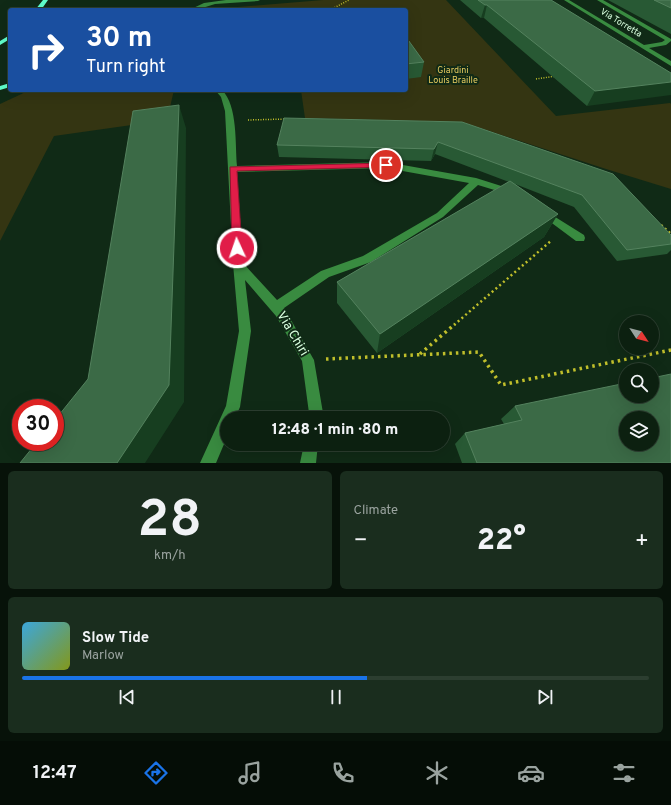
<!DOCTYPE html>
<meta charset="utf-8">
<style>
body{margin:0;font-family:Overpass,sans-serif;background:#1a2d1e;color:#f1f3f6;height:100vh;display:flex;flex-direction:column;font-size:15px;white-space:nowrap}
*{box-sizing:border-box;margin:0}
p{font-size:13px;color:#9aa39f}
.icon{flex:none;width:22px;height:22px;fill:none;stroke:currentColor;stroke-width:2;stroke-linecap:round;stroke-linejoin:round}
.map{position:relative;height:463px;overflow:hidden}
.panel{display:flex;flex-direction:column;gap:8px;padding:8px;background:#071209;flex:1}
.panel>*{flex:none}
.top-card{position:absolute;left:8px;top:8px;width:400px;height:84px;border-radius:4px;box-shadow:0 4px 16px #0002,0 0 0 1px #2c3e30;background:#1a4fa0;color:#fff;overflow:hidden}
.needle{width:26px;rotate:126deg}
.buttons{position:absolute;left:619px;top:315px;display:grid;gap:8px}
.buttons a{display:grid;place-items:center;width:40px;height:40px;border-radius:50%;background:#0c2010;box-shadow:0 4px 16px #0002,0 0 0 1px #2c3e30;font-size:20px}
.speed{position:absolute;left:12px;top:399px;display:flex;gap:8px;font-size:20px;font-weight:700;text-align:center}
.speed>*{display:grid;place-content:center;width:52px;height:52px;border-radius:50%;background:#0c2010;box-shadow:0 4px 16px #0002,0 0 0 1px #2c3e30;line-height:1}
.speed .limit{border:6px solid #d22;background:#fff;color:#111}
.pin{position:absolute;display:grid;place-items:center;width:34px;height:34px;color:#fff;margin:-17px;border:2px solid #fff;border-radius:50%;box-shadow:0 1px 4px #0007}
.me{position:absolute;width:44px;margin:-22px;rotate:357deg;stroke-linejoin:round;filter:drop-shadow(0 0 3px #0008)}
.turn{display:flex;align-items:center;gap:14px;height:84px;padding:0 12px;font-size:18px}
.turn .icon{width:52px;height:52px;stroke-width:2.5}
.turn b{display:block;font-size:28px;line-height:34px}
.big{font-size:30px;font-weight:800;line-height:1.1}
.panel .widget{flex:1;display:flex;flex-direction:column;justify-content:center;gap:6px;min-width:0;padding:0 14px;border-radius:6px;background:#1a2d1e}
.panel .dial{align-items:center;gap:0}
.dial b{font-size:52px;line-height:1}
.song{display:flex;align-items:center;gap:12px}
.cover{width:48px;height:48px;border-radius:6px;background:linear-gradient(135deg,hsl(200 70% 55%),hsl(70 70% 35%))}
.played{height:4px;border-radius:2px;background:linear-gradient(90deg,#1a73e8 55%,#2c3e30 55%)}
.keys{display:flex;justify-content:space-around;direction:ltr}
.heat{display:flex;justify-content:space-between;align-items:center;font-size:22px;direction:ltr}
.panel .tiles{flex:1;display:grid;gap:8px;grid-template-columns:1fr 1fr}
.widget:last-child{grid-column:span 2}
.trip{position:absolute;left:220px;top:411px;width:230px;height:40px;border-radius:20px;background:#0c2010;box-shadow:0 4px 16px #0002,0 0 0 1px #2c3e30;font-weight:800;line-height:40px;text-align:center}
.dock{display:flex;height:64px;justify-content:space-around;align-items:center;background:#050d06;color:#9aa39f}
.dock .icon{width:28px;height:28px}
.dock .active{color:#1a73e8}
.dock b{font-size:18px;color:#f1f3f6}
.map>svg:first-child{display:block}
.green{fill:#343512}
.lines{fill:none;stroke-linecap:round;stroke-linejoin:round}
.path-far2{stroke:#c0bf2b;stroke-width:1.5;stroke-dasharray:1 1.5;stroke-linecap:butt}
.path-far1{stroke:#c0bf2b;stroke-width:2.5;stroke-dasharray:2 3;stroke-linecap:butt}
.path{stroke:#c0bf2b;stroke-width:3.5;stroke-dasharray:2.5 4;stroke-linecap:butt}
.minor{fill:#398b40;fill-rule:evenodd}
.major{fill:#60ffcc;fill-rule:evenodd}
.wall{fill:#285934}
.shaded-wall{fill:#173e20}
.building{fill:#3b6a46;stroke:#54825e;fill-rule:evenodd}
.route{fill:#e11d48;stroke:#92132f}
.labels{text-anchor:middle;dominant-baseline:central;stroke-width:4;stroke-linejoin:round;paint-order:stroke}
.far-street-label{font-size:9px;fill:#d9ffdf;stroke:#102a16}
.far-park-label{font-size:9px;fill:#e5ca5f;stroke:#102a16}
.near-street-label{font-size:13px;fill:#d9ffdf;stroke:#102a16}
</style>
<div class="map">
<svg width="671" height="463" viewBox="0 0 671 463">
<rect width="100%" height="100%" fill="#102a16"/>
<path class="green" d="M323,0H446L556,116L670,103L671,104V189L606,169L462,122L305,118L301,90H406V10L213,9Z
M30,90H174L167,120L54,136L0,241V104Z"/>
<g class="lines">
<path class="path-far2" d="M330,10L349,0
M536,79L556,76
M248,120L287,119"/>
<path class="path-far1" d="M661,225L671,234
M454,325L552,240"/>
<path class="path" d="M420,354L455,324
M326,359L479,352L501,385L671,350"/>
<path class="minor" d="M226,0H260L258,1L215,4L196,10H189L204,3Z
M564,0H569L644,45L662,42L665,40L597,0H603L671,39V41L666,45L649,48L671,61V66Z
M215,90H222C238,106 235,144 237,166L386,162L476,178L514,190L516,192L511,195L478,185L443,217L371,262L329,277L284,308L314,360L323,413L322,418H308L309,413L302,361L276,316L245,280L251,331L240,407L235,418H227V437L216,463H200L226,406L239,331L233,264L225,111L221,97ZM386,168L469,183L437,213L363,256L321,271L277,300L243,263L237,172Z
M544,210L584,235L585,238L584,241H576L541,215L539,213Z
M304,444H318L316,463H300Z"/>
<path class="major" d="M43,0H48L41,10H35Z
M10,35V39L0,45V41Z
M10,83V87L0,90V86Z"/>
</g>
<path class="wall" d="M460,0H551L671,73L587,106L484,18H481Z
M608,0H671V34Z
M406,37L424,62L421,77L406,79Z
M462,122L671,235V250L667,254L617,261L574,207L515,184L558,214L544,237L377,353L337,303V282L509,182L435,154L431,161L279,157L277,145Z
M515,406L671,463H462L455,444L465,433L504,424L501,419Z"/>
<path class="shaded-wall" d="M485,5H487L484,18H481Z
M671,82V95L587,106L595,91Z
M179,105L186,128L184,402L145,463H117Z
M438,142L435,154L431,161L434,149Z
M558,214L544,237L377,353L380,334Z"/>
<path class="building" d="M478,0H551L671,73V82L595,91L487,5H485Z
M654,0H671V8Z
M406,37L424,62L406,64Z
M179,105L169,385L117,463H20L37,442H55V420L88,379L133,111Z
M284,118L462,122L613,174L671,235V244L627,250L582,195L438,142L434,149L277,145Z
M510,181L558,214L380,334L337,282Z
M671,374V463H477L465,433L522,420L515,406L626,383V396H652V378ZM626,418H652V444H626Z"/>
<path class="route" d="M386,163L390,165L389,167L237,171L242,248L240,250H234L232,248L230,167Z"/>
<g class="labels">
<g class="far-street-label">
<text transform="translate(621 23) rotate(31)">Via Torretta</text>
</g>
<g class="far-park-label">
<text x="453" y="70">Giardini<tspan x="453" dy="10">Louis Braille</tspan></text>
</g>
<g class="near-street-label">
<text transform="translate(292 334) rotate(59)">Via Chiri</text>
</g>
</g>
</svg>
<div class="buttons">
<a><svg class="needle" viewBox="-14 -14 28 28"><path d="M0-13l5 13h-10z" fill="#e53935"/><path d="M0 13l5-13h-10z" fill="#9aa39f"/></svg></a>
<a><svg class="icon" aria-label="search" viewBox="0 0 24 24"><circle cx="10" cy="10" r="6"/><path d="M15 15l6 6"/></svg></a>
<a><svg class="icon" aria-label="layers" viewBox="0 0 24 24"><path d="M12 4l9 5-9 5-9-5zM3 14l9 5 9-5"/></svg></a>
</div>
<div class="speed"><div class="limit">30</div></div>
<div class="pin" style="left:386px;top:165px;background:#d93025"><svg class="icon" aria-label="arrive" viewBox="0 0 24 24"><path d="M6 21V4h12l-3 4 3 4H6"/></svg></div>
<svg class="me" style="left:237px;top:248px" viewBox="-20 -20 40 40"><circle r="17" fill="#e11d48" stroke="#fff" stroke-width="3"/><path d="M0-11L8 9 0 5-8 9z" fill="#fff"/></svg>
<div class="trip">12:48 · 1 min · 80 m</div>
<div class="top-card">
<div class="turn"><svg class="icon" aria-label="right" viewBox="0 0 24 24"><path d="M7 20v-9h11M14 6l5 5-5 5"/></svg><div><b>30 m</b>Turn right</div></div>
</div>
</div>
<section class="panel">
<div class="tiles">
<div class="widget dial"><b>28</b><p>km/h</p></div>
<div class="widget"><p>Climate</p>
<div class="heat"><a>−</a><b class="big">22°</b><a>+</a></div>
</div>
<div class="widget">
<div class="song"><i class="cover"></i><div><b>Slow Tide</b><p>Marlow</p></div></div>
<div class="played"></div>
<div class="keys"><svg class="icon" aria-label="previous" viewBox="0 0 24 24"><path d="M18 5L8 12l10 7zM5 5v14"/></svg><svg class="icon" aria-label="pause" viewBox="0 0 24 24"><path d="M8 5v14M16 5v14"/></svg><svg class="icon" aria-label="next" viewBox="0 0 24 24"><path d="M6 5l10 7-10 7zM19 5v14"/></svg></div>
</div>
</div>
</section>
<nav class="dock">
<b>12:47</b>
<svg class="icon active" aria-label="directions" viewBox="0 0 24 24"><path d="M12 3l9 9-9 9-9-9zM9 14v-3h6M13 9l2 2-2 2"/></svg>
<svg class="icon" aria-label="music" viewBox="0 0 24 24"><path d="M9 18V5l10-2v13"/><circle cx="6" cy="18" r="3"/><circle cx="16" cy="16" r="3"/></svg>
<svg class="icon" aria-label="phone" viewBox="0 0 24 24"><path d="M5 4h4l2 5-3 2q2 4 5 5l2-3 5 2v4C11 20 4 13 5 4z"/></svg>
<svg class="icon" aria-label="climate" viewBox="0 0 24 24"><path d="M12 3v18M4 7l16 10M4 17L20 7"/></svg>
<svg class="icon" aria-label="car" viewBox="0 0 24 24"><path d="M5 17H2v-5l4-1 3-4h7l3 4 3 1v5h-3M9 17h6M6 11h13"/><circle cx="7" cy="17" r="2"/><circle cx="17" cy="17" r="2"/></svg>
<svg class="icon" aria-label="filters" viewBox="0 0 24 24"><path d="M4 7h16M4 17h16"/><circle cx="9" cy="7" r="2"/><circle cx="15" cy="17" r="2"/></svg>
</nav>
